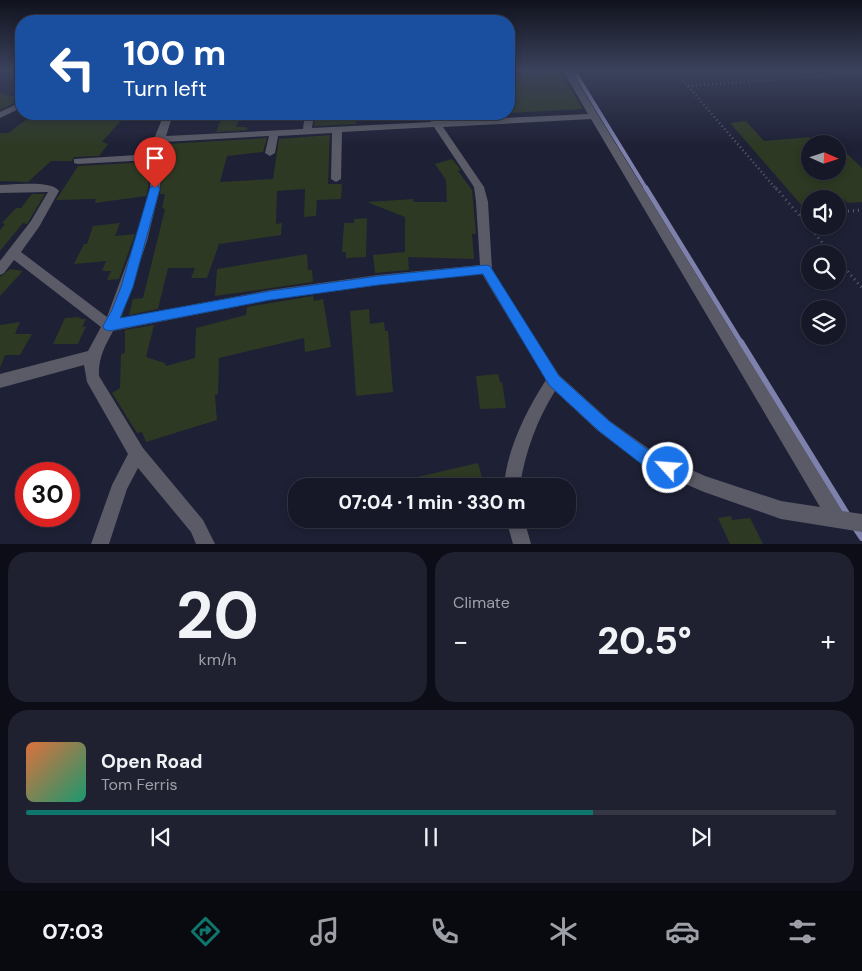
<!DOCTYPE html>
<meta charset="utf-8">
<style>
body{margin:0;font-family:"DM Sans",sans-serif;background:#1f2130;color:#f1f3f6;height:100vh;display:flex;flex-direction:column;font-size:19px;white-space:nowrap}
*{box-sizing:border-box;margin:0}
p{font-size:16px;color:#9ea0a8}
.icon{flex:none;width:28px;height:28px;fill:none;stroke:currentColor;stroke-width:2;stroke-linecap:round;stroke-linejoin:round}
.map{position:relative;height:544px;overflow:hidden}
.side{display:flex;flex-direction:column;gap:8px;padding:8px;background:#0c0d16;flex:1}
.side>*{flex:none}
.banner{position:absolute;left:15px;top:15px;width:500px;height:105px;border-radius:20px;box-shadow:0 2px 8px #0003,0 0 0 1px #353745;background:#1a4fa0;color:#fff;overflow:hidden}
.needle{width:32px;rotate:93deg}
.tools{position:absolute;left:801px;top:135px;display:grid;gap:10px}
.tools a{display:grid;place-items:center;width:45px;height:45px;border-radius:50%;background:#161828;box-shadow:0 2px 8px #0003,0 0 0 1px #353745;font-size:25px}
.speed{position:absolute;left:15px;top:462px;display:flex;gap:10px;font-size:25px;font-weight:700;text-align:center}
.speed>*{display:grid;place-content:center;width:65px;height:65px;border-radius:50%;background:#161828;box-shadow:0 2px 8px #0003,0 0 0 1px #353745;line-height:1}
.speed .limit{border:8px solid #d22;background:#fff;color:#111}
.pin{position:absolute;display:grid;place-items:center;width:42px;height:42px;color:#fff;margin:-51px -21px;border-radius:50% 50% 50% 0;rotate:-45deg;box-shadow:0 0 5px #0007}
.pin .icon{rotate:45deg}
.me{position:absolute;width:55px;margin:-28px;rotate:296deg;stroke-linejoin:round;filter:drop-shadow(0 0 4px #0008)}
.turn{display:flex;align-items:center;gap:18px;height:105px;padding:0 25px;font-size:22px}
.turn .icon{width:65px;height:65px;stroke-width:2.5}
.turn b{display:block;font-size:35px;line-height:42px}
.big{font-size:38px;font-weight:800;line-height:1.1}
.side .card{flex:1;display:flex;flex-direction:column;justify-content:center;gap:8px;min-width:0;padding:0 18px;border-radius:20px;background:#1f2130}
.side .dial{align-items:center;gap:0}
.dial b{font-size:65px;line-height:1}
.song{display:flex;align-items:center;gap:15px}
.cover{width:60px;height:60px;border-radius:8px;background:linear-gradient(135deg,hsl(20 70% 55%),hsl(160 70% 35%))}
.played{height:5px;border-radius:2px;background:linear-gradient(90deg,#0f766e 70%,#353745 70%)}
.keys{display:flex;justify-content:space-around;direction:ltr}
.heat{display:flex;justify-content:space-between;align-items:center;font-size:28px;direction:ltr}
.side .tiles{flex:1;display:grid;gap:8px;grid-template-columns:1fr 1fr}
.card:last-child{grid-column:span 2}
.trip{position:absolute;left:288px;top:478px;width:288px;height:50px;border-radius:20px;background:#161828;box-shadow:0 2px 8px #0003,0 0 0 1px #353745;font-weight:800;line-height:50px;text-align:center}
.tabs{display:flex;height:80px;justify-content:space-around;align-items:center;background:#090a10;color:#9ea0a8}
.tabs .icon{width:35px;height:35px}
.tabs .on{color:#0f766e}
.tabs b{font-size:22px;color:#f1f3f6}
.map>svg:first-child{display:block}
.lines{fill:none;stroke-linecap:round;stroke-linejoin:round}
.stream-far2{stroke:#7d81ab;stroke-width:4}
.stream-far1{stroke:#7d81ab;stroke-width:5}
.stream{stroke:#7d81ab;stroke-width:6}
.building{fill:#2d3923}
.path-far1{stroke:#5c5e71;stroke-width:2.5;stroke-dasharray:1 3;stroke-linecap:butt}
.path{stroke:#5c5e71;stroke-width:3;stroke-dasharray:1 4;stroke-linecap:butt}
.minor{fill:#5a5b67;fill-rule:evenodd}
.route{fill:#1a73e8;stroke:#114b97}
</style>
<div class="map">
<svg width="862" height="544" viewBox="0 0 862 544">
<rect width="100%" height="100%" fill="#1e2035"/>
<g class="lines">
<path class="stream-far2" d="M574,71L647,190"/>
<path class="stream-far1" d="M646,188L742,344"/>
<path class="stream" d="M741,342L849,517
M854,526L862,538"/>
</g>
<path class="building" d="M537,71H560L583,109L509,113V75L538,73Z
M0,92L21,99V100L0,110Z
M51,114H127L102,142L108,144L99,156L74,157L72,161H51L28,182L0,181V133H8L30,117L44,119Z
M316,114H356V124L314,126Z
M240,116L236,127H246L248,130L216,132L222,117Z
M746,121L764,141L810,137V171H838V145L862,168V202L848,203L843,199H810V215L730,123Z
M330,135L328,184H342L341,199L317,200L316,216L304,217L305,189L277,191L276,224L282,223L281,235L219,244L207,278H191L195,268H168L158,309L129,315L133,299L143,298L165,209L162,208L165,194H160L166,144L267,138L263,152L227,156L220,182L273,179L279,139Z
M452,159L461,170L458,171L472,190L476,234H472L474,259L408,257L409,270L375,273L373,255L405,252V217L367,202L413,199L414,202H447L446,180L435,164Z
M149,162L148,188L146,196L95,203L96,199L56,200L78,166Z
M32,194H45L27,224L23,223L0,251V230L5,224L2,223L16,208H21Z
M367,218L366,257L346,258V252H342L344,223H354V219Z
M120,223L115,236L135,234L119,279L107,280L111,271H102L106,261L74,264L84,244H87L93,226Z
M307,254L308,270H312L313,282L215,296L217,269Z
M10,269L23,271L0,296V277Z
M313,296L314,301L323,299L331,347L305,352L304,338L219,358L218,394L215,395L217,420L146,442L142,432L137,433L112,393L120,388L121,354L125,353V330L154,325L146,357L165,363L166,366L195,358L196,328L246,315L247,307Z
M369,309L370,324L384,322L385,331H388L393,392L356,396L350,311Z
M80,317L79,319H86L82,327L86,326L78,344H53L65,318Z
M20,322L15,334H32L20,355H5L0,368V325Z
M498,374L500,382H502L506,408L480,409L476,376Z
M478,463L483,481L459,486H401L400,481Z
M731,516L732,520L750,518L763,544H730L718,518Z"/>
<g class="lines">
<path class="path-far1" d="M675,71L777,190
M688,86L862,73"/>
<path class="path" d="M776,188L832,254
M838,212L862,210
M800,215H810
M838,260L862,288"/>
<path class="minor" d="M563,71H571L842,511L862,514V532L781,519L704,492L644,466L598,431L555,391C537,420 525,452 520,486H504C507,449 526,411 546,380L482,274L378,285L270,300L113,331C105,346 98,358 99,376L143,448L203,520L215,544H196L191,532L138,468L127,489L109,544H91L112,485L128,454L87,382L84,365L0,388V374L88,351L101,327L14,260L4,273L0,275V261L31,221L48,192L0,193V185C14,185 51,180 59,191L39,227L21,252L107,317L135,241L150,188L151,160L78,164L74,163V159L152,154L154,139L164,114H173L166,136L303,129L305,114H314L312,128L431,122L426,114H434L440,121L588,114ZM591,119L820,507L781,501L705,476L656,454L610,421L559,375L495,276L492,269L488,202L484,187L443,127ZM434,127L474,187L476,202L480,265L378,275L270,290L121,318L147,241L160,188L164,142L269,136L265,153L270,156L275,153L278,136L332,133L331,179L336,182L341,179L342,132Z
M21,102V108L0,118V112Z
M506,519H524L531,544H513Z"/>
</g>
<linearGradient id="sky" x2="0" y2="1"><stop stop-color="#10121d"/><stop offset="0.48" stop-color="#3b425c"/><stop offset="1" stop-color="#3b425c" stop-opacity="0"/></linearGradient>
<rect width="862" height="147" fill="url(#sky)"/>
<path class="route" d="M155,184L160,188L133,287L120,318L270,291L378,276L486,265L490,266L559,376L609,421L655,455L673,463L675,468L673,473L668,476L644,466L599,431L549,385L483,274L378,285L270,300L109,331L104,329L103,326L112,310L121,287L150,188Z"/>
</svg>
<div class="tools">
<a><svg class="needle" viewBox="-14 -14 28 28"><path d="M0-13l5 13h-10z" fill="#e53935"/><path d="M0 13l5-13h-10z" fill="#9ea0a8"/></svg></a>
<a><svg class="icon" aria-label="sound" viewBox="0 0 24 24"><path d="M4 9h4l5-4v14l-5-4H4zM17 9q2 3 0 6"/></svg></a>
<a><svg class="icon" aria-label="search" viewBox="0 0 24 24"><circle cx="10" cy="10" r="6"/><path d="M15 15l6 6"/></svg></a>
<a><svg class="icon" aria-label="layers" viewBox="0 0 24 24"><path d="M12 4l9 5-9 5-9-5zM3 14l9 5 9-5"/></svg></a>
</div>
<div class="speed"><div class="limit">30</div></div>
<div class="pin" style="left:155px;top:188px;background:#d93025"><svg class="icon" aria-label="arrive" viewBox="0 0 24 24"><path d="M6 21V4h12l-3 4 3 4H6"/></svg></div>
<svg class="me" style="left:668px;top:468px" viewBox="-20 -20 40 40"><circle r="17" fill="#1a73e8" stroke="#fff" stroke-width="3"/><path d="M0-11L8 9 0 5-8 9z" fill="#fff"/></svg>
<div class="trip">07:04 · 1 min · 330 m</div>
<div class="banner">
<div class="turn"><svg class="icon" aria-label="left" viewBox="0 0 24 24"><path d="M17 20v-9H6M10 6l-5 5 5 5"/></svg><div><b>100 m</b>Turn left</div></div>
</div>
</div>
<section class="side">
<div class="tiles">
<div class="card dial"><b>20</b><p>km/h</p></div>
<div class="card"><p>Climate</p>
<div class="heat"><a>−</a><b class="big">20.5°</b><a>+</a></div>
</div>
<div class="card">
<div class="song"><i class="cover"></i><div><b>Open Road</b><p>Tom Ferris</p></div></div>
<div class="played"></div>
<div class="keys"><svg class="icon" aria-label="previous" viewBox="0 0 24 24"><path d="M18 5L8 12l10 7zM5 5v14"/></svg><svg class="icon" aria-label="pause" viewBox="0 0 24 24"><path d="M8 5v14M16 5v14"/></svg><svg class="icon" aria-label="next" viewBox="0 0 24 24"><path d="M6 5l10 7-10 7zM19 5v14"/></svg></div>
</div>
</div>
</section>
<nav class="tabs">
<b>07:03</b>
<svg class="icon on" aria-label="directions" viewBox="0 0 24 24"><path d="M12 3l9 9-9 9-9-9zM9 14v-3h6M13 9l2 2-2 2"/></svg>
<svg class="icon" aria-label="music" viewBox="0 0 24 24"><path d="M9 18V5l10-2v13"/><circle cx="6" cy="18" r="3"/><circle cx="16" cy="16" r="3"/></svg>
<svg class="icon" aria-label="phone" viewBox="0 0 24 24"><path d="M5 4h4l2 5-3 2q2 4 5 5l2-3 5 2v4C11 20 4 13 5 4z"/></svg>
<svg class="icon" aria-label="climate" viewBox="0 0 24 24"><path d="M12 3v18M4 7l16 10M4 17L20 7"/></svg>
<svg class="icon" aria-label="car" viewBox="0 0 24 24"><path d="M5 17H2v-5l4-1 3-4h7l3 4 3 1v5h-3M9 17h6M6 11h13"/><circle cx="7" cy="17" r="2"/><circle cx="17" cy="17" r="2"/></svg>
<svg class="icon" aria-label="filters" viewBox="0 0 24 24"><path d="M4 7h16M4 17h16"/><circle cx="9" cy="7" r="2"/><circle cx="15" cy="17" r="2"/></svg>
</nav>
